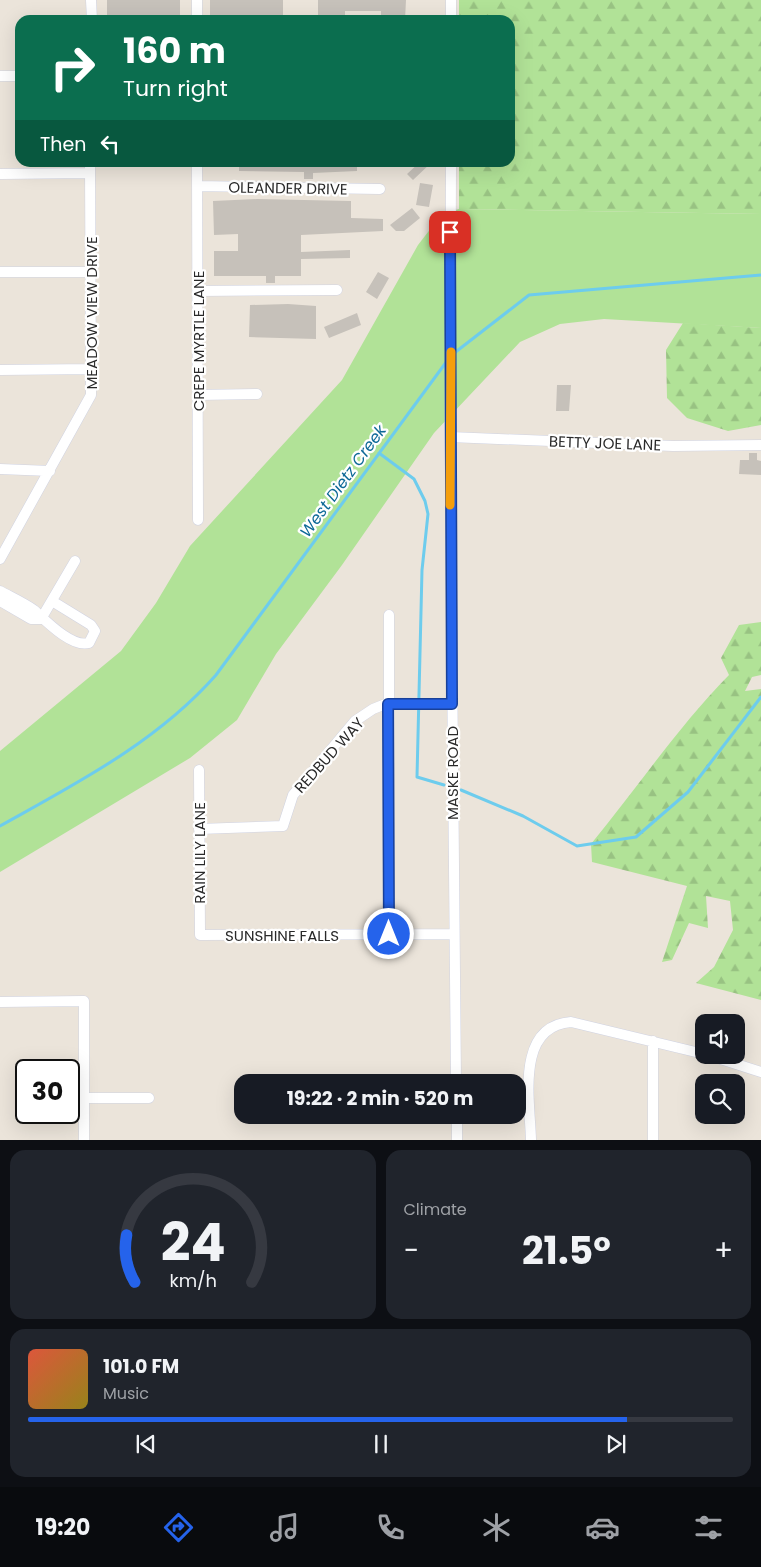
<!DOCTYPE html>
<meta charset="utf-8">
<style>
body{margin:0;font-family:Poppins,sans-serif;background:#20242c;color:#f1f3f6;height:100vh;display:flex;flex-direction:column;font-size:19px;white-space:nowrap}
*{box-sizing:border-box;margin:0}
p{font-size:16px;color:#9ea1a6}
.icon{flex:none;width:28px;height:28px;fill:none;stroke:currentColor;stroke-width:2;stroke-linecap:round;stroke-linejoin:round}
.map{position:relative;height:1140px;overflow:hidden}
.drawer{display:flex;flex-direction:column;gap:10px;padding:10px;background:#0d0f14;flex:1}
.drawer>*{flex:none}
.hud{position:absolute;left:15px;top:15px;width:500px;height:152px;border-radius:15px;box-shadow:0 5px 20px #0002;background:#0b6e4f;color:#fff;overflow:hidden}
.controls{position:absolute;left:695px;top:1014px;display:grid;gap:10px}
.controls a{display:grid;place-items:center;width:50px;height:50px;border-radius:10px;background:#171b24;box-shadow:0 5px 20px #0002;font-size:25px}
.speed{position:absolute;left:15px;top:1059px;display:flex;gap:10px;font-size:25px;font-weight:700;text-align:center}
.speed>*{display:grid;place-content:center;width:65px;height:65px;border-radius:50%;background:#171b24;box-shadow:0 5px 20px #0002;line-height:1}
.speed .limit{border:2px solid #111;border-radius:8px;background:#fff;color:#111}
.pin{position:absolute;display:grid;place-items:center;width:42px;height:42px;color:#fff;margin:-21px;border-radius:10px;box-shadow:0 2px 8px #0006}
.me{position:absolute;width:55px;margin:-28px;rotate:0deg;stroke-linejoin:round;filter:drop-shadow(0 0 4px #0008)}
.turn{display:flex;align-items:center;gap:18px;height:105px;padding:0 25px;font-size:22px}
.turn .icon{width:65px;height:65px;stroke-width:2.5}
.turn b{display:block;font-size:35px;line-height:42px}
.then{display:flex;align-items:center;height:48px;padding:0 25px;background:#0003;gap:10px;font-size:19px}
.big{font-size:38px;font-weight:700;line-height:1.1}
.drawer .widget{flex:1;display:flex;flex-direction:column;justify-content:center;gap:8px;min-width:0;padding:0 18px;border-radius:15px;background:#20242c}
.drawer .dial{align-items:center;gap:0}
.dial svg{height:130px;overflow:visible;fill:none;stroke:#363941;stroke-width:7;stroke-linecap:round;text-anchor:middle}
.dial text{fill:#f1f3f6;stroke:none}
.song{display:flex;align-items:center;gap:15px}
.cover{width:60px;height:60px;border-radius:8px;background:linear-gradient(135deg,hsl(10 70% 55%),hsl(50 70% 35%))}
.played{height:5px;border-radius:2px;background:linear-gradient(90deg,#2563eb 85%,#363941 85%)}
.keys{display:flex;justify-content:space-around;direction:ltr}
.heat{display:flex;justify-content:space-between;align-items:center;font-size:28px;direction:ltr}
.drawer .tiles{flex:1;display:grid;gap:10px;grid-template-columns:1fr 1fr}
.widget:last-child{grid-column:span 2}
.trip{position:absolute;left:234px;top:1074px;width:292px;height:50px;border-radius:15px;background:#171b24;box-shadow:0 5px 20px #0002;font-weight:700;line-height:50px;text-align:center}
.menu{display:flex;height:80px;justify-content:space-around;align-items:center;background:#090b0e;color:#9ea1a6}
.menu .icon{width:35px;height:35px}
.menu .selected{color:#2563eb}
.menu b{font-size:22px;color:#f1f3f6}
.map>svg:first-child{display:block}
.forest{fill:url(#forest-firs)}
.park{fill:#b1e297}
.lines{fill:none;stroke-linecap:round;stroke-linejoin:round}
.stream{stroke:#6dcced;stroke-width:3}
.building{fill:#c6c1ba}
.minor-casing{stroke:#d0d3e2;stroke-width:11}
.minor{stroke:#fff;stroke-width:10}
.route-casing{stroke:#184099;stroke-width:12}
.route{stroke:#2563eb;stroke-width:9}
.slow{stroke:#f59e0b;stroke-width:9}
.labels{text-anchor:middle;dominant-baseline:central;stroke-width:4.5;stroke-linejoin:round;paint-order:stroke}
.street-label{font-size:15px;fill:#292929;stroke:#fff}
.water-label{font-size:16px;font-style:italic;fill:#0e6997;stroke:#fff}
</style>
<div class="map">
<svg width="761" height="1140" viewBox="0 0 761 1140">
<defs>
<pattern id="forest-firs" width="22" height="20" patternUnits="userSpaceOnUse" patternTransform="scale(1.25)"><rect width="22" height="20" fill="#b1e297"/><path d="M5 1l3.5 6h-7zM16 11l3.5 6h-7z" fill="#98c282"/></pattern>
</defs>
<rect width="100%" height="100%" fill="#ebe4da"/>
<path class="forest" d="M459,0H761V214L459,209V163L510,162V20H459Z
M683,323L761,328V425L728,431L687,418L667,398L666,350Z
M761,622V675L752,677L745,691L761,689V1000L696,983L714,967L733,930L730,901L706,896L708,928L689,923L672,960L662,962L687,886L592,862L591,844C637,788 678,727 729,675L721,658L739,625Z"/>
<path class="park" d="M459,209L761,214V328L604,319L560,324L520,342L434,433L342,565L276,654L237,720L190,758L0,872V751L121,651L156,603L190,546L342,380L418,245L442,214Z"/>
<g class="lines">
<path class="stream" d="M453,354L529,295L761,275
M379,453L414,479L425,501L428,514L422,570L417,777L444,785
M461,790L523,816L577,846L636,837L688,792L761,697
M0,826C77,783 157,742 216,675L447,361"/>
</g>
<path class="building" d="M107,0H180V20L107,18Z
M210,0H283V20H238V17H210Z
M318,0H406L405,20H381V11H345V20H318Z
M239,162H357V171L313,173V179H304V172L239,171Z
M420,162H432L413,180L407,174Z
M420,183L433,185L429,207L416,205Z
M257,199L351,201V218L383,219V231L301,235V252L350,250V258L301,259V276H275V283H266V276H214V251H238V234L214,235L213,201Z
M412,208L420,218L404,231H396L390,225Z
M378,272L389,278L377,299L366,292Z
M288,304L316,306V339L249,337L250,305Z
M357,313L361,325L329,338L324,327Z
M557,385H571L569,411H556Z
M749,453H757V460L761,461V475L739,474L740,460H749Z"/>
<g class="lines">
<defs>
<path id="minor" d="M91,0L92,20
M197,0V20
M451,20V0
M0,76H20
M197,162L198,520
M451,162L450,437L456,1082
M0,174L90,173
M197,186L380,189
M0,272H91
M198,291L337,290
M0,370L91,369
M198,395L257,394
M450,437L673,446L761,445
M0,469L50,471
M0,559L91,395L90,162
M0,591C11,597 24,603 34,610C46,621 72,648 89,643L95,631L91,625L52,601
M0,601L31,619H41
M389,615V934
M41,619L75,561
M199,770L200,935L454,934
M199,829L283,826L293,795L355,721L373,709L388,703L452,704
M0,1002L84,1001V1140
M708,1055L761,1072
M84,1098H149
M457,1115V1140
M531,1140C530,1101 515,1026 571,1022L704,1054
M653,1140V1041"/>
</defs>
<use href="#minor" class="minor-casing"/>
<use href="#minor" class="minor"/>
</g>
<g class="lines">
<defs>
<path id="route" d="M389,934L388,704H452L450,232"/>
</defs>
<use href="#route" class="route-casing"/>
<use href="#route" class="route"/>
<path class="slow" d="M450,505L451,352"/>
</g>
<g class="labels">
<g class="street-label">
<text transform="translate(288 188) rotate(1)">OLEANDER DRIVE</text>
<text transform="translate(91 313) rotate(-90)">MEADOW VIEW DRIVE</text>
<text transform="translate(198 341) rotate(-90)">CREPE MYRTLE LANE</text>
<text transform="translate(605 443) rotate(2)">BETTY JOE LANE</text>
<text transform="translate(329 755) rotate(-48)">REDBUD WAY</text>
<text transform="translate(452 773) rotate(-90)">MASKE ROAD</text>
<text transform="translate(199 853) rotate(-90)">RAIN LILY LANE</text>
<text x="282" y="935">SUNSHINE FALLS</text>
</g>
<g class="water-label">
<text transform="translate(343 481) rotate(-54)">West Dietz Creek</text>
</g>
</g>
</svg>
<div class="controls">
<a><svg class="icon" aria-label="sound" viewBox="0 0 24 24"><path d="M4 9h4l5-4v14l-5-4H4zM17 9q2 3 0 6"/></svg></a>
<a><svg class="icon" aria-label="search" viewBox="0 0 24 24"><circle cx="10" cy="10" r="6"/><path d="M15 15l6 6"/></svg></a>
</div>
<div class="speed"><div class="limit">30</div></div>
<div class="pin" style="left:450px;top:232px;background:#d93025"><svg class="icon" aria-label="arrive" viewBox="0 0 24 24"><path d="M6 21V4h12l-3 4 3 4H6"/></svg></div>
<svg class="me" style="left:389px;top:934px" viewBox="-20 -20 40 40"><circle r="17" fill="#2563eb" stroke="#fff" stroke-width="3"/><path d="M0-11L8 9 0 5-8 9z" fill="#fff"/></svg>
<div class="trip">19:22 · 2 min · 520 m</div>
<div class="hud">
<div class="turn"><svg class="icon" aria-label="right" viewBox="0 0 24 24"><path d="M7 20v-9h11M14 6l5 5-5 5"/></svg><div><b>160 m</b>Turn right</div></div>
<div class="then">Then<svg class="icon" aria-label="left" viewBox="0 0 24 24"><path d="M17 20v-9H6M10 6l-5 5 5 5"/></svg></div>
</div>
</div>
<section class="drawer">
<div class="tiles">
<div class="widget dial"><svg viewBox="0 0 100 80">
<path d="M14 69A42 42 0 1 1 86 69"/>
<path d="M14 69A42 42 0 0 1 9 40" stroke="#2563eb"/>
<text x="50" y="56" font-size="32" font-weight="700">24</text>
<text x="50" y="72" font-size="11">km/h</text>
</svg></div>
<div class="widget"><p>Climate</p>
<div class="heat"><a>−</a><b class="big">21.5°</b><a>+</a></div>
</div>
<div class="widget">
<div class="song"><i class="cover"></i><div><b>101.0 FM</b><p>Music</p></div></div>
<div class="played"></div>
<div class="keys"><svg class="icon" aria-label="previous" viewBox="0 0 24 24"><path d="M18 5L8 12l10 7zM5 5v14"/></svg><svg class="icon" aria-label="pause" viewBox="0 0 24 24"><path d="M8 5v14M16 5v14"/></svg><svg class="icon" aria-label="next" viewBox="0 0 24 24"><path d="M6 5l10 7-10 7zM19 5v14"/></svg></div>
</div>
</div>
</section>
<nav class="menu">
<b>19:20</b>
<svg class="icon selected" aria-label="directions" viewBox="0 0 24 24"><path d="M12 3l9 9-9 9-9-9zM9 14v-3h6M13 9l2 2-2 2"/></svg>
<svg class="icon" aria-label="music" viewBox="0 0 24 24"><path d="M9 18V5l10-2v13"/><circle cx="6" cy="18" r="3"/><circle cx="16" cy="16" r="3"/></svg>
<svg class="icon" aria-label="phone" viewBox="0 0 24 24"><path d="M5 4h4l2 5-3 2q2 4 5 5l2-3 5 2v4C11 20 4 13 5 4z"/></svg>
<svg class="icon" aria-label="climate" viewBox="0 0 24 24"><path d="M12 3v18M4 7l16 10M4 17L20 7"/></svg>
<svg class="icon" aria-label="car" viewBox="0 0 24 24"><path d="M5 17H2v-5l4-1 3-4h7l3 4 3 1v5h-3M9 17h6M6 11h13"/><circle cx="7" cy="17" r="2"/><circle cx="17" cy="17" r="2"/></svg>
<svg class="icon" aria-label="filters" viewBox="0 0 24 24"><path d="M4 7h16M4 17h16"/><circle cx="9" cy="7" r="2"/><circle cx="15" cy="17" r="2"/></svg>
</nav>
